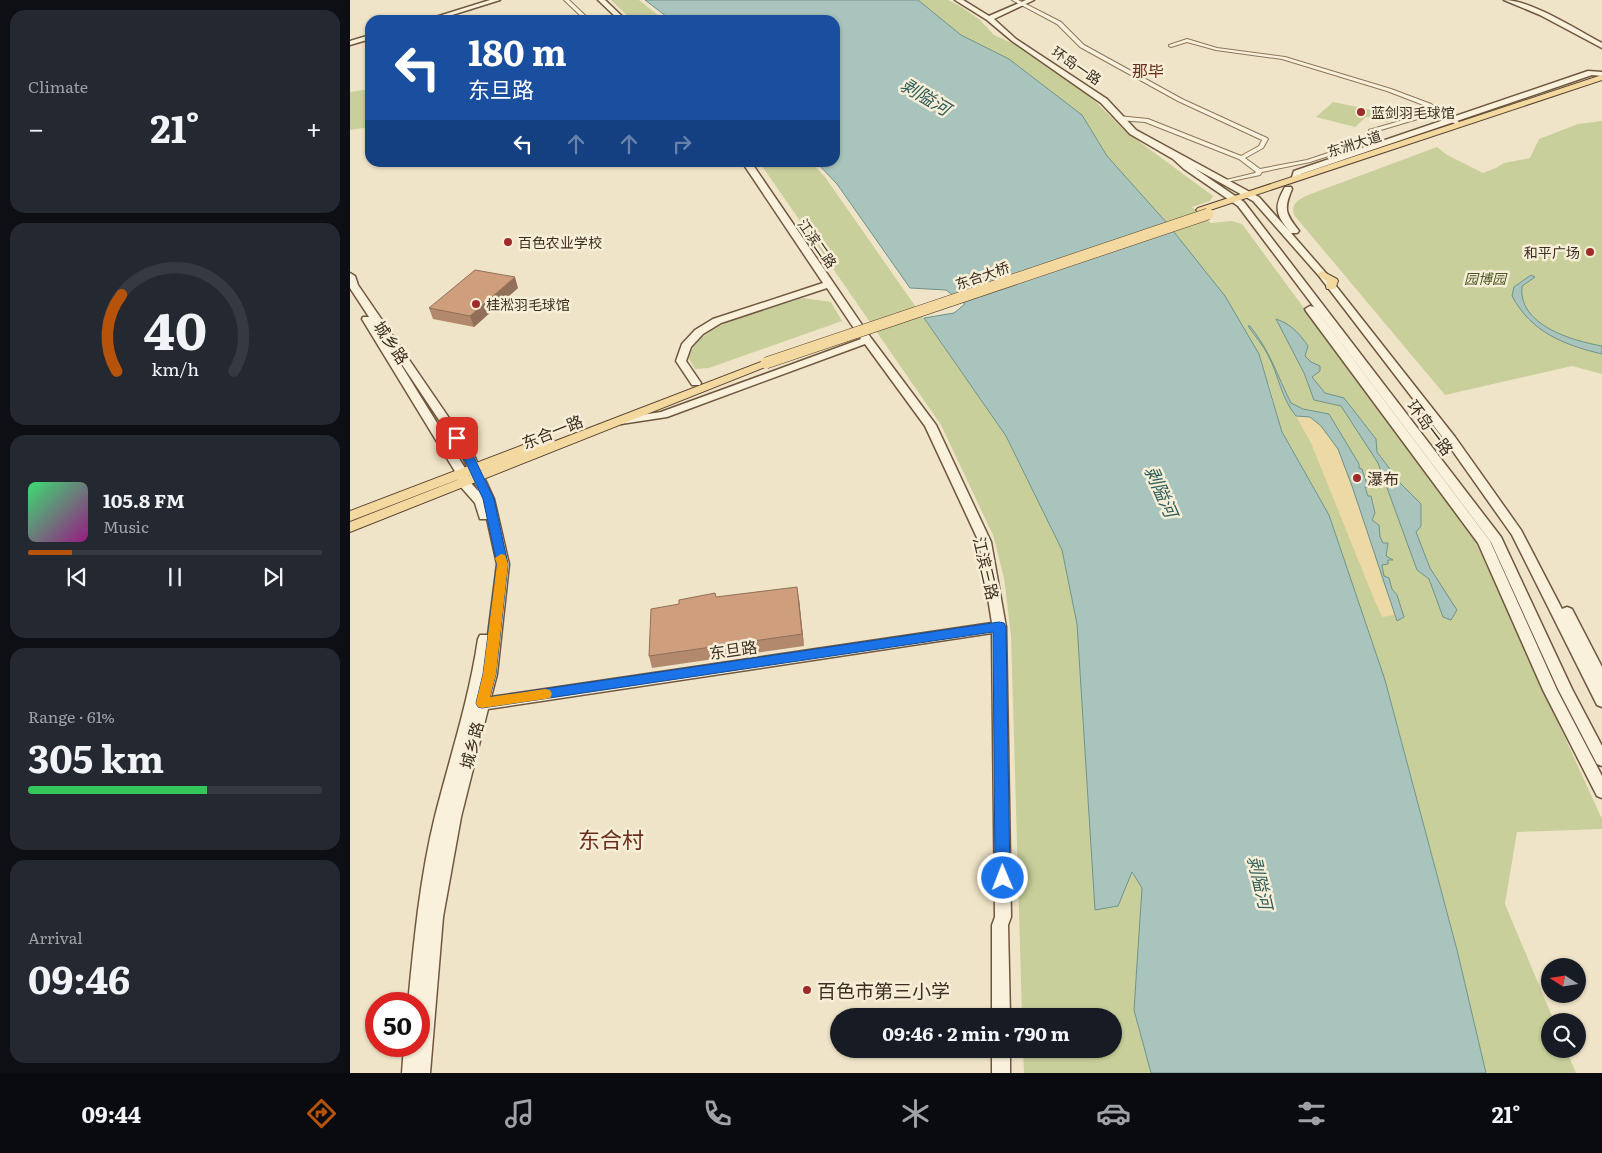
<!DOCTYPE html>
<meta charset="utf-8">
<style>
body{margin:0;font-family:Literata,"Noto Sans SC",serif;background:#242831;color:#f1f3f6;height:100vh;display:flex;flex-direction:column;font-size:19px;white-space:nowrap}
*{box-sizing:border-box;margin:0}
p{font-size:16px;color:#9ea1a6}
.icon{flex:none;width:28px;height:28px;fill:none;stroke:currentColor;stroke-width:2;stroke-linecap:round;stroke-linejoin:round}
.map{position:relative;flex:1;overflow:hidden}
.panel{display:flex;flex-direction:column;gap:10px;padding:10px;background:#0d0f14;width:350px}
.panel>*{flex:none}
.guide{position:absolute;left:15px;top:15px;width:475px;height:152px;border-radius:15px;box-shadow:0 1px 4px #0004;background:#1a4fa0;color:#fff;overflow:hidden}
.needle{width:32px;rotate:282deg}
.fabs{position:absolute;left:1191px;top:958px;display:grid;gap:10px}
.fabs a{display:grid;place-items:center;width:45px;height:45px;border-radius:50%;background:#171b24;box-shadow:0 1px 4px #0004;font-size:25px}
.speed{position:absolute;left:15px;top:992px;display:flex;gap:10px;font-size:25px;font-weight:700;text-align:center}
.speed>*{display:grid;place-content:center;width:65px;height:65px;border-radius:50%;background:#171b24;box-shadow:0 1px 4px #0004;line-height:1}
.speed .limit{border:8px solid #d22;background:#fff;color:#111}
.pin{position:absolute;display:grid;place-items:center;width:42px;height:42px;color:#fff;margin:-21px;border-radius:10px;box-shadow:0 2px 8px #0006}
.me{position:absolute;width:55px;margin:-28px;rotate:359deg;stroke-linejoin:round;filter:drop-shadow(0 0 4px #0008)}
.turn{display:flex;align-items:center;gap:18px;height:105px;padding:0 20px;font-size:22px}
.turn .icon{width:65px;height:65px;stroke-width:2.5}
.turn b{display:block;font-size:35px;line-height:42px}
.lanes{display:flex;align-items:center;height:48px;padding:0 20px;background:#0003;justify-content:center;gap:25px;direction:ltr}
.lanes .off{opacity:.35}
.big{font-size:38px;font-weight:700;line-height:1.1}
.panel .card{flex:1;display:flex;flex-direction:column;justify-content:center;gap:8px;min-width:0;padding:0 18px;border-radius:15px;background:#242831}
.panel .dial{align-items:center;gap:0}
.dial svg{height:130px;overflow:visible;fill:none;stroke:#363941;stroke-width:7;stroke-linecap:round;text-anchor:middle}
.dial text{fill:#f1f3f6;stroke:none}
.song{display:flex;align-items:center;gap:15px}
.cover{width:60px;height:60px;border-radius:8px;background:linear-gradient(135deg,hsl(140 70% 55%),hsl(310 70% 35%))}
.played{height:5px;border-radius:2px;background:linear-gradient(90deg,#b45309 15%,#363941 15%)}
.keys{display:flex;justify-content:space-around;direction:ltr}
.heat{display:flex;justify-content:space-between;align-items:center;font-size:28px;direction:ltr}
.charge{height:8px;border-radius:4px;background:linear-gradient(90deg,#34c759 61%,#363941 0)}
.trip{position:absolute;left:480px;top:1008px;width:292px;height:50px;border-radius:25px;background:#171b24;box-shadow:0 1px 4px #0004;font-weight:700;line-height:50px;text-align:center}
.menu{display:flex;height:80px;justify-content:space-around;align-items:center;background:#090b0e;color:#9ea1a6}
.menu .icon{width:35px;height:35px}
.menu .active{color:#b45309}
.menu b{font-size:22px;color:#f1f3f6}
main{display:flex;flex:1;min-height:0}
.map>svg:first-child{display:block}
.green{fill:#c9cf9b}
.sand{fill:#ecd9a5}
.water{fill:#a9c4bc;stroke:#6f938a}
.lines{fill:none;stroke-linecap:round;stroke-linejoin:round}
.street-casing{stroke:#8d765c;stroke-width:2}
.secondary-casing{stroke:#6f573f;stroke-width:3}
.primary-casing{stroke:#5b4430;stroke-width:2}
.street{fill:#faf1dc;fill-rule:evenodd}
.secondary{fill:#faf1dc;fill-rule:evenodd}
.primary{fill:#f3d9a0;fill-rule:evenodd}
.primary-bridge-casing{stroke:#5b4430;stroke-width:12;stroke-linecap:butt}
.primary-bridge{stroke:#f3d9a0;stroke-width:11}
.wall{fill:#b2896c}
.shaded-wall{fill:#916f58}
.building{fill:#cf9f7d;stroke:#916f58}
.route{fill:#1a73e8;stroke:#114b97}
.slow{fill:#f59e0b}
.poi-dot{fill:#9e2a2b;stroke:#f7eed8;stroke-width:2}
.labels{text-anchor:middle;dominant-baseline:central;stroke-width:5;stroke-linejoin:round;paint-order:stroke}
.far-street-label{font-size:14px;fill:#3d2e20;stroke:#f7eed8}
.far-poi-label{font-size:14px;fill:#3d2e20;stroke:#f7eed8;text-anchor:start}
.far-park-label{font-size:14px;font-style:italic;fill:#4d5a26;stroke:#f7eed8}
.far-quarter-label{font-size:16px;fill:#6b2e1e;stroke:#f7eed8}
.street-label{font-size:16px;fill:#3d2e20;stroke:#f7eed8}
.poi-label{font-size:16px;fill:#3d2e20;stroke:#f7eed8;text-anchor:start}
.water-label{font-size:18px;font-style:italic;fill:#2f5d5a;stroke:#f7eed8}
.near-poi-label{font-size:19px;fill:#3d2e20;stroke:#f7eed8;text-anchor:start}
.near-quarter-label{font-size:22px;fill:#6b2e1e;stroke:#f7eed8}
</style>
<main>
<section class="panel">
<div class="card"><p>Climate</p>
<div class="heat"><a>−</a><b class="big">21°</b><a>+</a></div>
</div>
<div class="card dial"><svg viewBox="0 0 100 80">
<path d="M14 69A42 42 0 1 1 86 69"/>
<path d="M14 69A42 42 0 0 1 17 22" stroke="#b45309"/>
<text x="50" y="56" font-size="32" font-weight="700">40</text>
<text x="50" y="72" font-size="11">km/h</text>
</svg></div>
<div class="card">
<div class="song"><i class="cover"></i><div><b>105.8 FM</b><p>Music</p></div></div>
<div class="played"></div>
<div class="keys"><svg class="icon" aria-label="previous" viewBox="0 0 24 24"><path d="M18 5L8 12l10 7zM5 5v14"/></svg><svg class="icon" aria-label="pause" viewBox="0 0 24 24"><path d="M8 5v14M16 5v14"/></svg><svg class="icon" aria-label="next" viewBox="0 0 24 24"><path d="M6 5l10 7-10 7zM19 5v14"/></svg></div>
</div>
<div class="card"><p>Range · 61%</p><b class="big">305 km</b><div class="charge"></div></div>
<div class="card"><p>Arrival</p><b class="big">09:46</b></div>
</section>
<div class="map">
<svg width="1252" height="1073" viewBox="0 0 1252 1073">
<rect width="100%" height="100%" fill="#f0e4c8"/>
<path class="green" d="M261,0H289L314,20H282Z
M568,0H598L610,6L630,20L644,35L671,47L740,96L776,132L863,196L860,201L842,207L861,223L882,221L892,224L1125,540L1252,819V829L1167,832L1155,904L1204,1021H1200V1049H1216L1226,1073H1136L1107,950L1035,680L979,515L932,432L919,384L810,216L757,156L732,115L659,59L611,35Z
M20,89V127L0,130V92Z
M983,102L1047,115L1037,122L1016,117L1005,127L966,117Z
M1252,121V374L1222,366L1095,395L944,215C941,203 948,200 958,195L1087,147L1097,155L1133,173L1146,168L1154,163L1180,158L1189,139L1228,124Z
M410,163H462L475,177L656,436L712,550L727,624L745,910L768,906L781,872L792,888L784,1011L801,1073H674L673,1049H764V1016H672L661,636L654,578L643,535L591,425Z
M453,298L481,302L492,321L359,368L345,369L339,359C340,354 342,348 345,345C367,318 421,308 453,298Z"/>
<path class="sand" d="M946,416L960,417L971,426L988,449L1018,533L1033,583L1043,607L1044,615L1032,617L1024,599L961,443Z"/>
<path class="water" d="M295,0H568L611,35L659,59L732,115L757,156L816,222L875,296L909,354L932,432L979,515L1035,680L1107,950L1136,1073H801L784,1010L792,888L782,872L768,906L745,910L727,624L712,550L656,436L574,318L604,313L615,304L596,290L560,288L487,184L467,163L485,162V20H321Z
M1181,275L1185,277L1172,286C1167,325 1223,341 1252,346V354C1214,345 1181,332 1162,296L1164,287Z
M926,319C941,324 949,333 958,346L955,356L961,362L970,366V371L962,377L975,393L994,398L1026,439L1027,452L1051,484L1071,504V526L1066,532L1080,568L1107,610L1101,620L1093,617L1079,579L1067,570L1028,463L991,406L964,400L954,373Z
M898,326H900C920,351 927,375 941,403L953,409L979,414L1009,464V468L1012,469L1018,487H1015L1018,496H1021L1025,513L1022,520L1029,525L1030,537L1033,543H1038L1036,556L1043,560H1038V564L1032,565L1034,576L1039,578L1042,589L1047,595L1054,617L1047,621L1002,486L988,449L971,426L960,417L946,416C931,398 929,376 918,355C913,345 905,336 898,326Z"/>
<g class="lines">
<defs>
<path id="street" d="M214,0H219L240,20H235Z
M662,0H668L711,22L734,45L832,99L917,138L918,139L913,148L895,158L910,169L957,160L1011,142L1016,138L1019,130L1067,116L1075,111L1076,106L1037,91L932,59L866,50L837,42L821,47L819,46V45L837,39L867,48L935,57L1041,89L1081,104L1112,124L1107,125L1081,109L1080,113L1071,118L1024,132L1021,140L1015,144L960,162L912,172L910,175L872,183V181L905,173L906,172L889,159L795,122L768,120L765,118L768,116L798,119L891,156L909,146L912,140L828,101L730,47L707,24Z"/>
<path id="secondary" d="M140,0H150L86,20H76Z
M248,0H255L276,20H269Z
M605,0H613L639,16L676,0H684L644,19L666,39L757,99L786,130L909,197L941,233C926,215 923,208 935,187H941L942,189C933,210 936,214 949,231L947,233H941L975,272L1105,437L1171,530L1212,609L1217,607L1222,609L1252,667V707L1247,705L1162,535L1097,443L969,276L903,201L844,168L894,202L1151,537L1222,689L1252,746V766L1247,764L1208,689L1141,542L888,206L834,169L823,159L780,134L751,103L662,41L637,20Z
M1154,0C1181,0 1227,30 1252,43V48L1190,15Z
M20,35V39L0,45V41Z
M1238,71L1252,72V76L1242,75L951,174L949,179L942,177L944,171Z
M392,162H401L521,338L586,425L641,542L656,627L661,917L658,925L660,1016H642V925L645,917L642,633L138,709L111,817L93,917L80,1073H52L54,1046H69V1004H58C64,941 70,877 85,816C100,757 119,700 128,639L130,635H138L147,564L137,519H130L125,503L110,486L106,473L12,319L13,317H19L0,288V273L5,276L8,285L123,453L144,499L159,564L147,674L141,697L642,623L629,542L575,426L515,344L317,417L271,424L265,421L271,418L311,412L511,339L477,288L371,323L353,334L341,347L336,361L351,383L350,385H342L326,361L332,344L345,330L363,319L473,283ZM35,339L111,453L129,492L120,482L118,473Z
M960,306L964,307L1140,541L1207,690L1252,776V798L1247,796L1193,690L1128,543L956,311L955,309Z
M642,1049H660V1073H642Z"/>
<path id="primary" d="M1252,75V80L854,212L851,213L846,210L848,208Z
M972,271L987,279L988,281L985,289H977L976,287L977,282L967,274Z
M416,360L422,363L420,365L0,532V522L143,466L0,521V511L194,437H202L204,440L203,442Z"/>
</defs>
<use href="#street" class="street-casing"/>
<use href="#secondary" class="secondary-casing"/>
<use href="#primary" class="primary-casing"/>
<use href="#street" class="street"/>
<use href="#secondary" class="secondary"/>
<use href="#primary" class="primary"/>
<defs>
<path id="primary-bridge" d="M416,363L858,214"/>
</defs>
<use href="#primary-bridge" class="primary-bridge-casing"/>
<use href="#primary-bridge" class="primary-bridge"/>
</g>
<path class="wall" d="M168,288L124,327L83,319L79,308Z
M366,597L449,599L454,646L302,668L299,656L329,604Z"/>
<path class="shaded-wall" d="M165,277L168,288L124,327L120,316Z
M447,587L449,599L454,646L452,634Z"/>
<path class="building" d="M125,270L165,277L120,316L79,308Z
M447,587L452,634L299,656L301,609L329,604V600L365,593L366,597Z"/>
<path class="route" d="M107,435L110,436L122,453L144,499L158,564L146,674L140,697L649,622L654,623L656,627L660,878L658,883L653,885L648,883L645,878L643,632L132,708L128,707L126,703L133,674L147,564L133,499L112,454L101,438Z"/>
<path class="slow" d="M151,554L155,555L158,564L146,674L140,697L195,689L200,690L202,694L200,698L195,699L132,708L128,707L126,703L133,674L147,564L145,558Z"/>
<g class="poi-dot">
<circle cx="1011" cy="112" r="5"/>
<circle cx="158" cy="242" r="5"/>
<circle cx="1240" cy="252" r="5"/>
<circle cx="126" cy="304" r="5"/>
<circle cx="1007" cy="478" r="5"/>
<circle cx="457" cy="990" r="5"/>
</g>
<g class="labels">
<g class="far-street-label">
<text transform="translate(727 65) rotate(34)">环岛一路</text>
<text transform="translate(1004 143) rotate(-18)">东洲大道</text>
<text transform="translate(468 243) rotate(55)">江滨二路</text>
<text transform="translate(632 275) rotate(-19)">东合大桥</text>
</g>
<g class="far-poi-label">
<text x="1021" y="112">蓝剑羽毛球馆</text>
<text x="168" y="242">百色农业学校</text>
<text x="1230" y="252" text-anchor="end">和平广场</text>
<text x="136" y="304">桂淞羽毛球馆</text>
</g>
<g class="far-park-label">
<text x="1135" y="278">园博园</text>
</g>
<g class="far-quarter-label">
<text x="798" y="70">那毕</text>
</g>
<g class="street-label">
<text transform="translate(42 342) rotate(56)">城乡路</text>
<text transform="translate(1081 427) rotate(53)">环岛一路</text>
<text transform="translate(202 431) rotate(-22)">东合一路</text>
<text transform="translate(637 568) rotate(77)">江滨三路</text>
<text transform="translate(383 649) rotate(-8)">东旦路</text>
<text transform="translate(121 745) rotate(-75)">城乡路</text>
</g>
<g class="poi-label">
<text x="1017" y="478">瀑布</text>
</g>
<g class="water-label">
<text transform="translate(576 96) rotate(31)">剥隘河</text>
<text transform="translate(812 491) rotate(66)">剥隘河</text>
<text transform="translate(911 882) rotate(77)">剥隘河</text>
</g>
<g class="near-poi-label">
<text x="467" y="990">百色市第三小学</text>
</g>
<g class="near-quarter-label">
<text x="261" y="838">东合村</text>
</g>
</g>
</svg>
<div class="fabs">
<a><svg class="needle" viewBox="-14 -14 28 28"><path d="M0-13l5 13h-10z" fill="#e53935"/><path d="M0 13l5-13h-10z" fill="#9ea1a6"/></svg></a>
<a><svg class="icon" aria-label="search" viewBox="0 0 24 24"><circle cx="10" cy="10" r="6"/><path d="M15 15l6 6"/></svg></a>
</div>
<div class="speed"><div class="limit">50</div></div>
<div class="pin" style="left:107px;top:438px;background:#d93025"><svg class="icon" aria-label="arrive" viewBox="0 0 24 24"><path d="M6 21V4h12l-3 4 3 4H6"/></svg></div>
<svg class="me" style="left:653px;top:878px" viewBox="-20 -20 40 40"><circle r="17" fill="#1a73e8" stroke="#fff" stroke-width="3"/><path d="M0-11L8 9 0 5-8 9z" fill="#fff"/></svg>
<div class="trip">09:46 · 2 min · 790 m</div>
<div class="guide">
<div class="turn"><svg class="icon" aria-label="left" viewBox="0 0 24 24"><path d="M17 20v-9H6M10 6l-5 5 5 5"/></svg><div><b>180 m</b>东旦路</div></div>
<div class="lanes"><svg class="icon" aria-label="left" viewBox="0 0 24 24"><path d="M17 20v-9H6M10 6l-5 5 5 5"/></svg><svg class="icon off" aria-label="ahead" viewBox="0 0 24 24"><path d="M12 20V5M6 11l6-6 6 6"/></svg><svg class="icon off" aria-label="ahead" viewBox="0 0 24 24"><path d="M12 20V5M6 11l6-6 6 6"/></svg><svg class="icon off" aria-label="right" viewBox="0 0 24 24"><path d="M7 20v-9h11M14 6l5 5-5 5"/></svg></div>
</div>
</div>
</main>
<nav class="menu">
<b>09:44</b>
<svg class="icon active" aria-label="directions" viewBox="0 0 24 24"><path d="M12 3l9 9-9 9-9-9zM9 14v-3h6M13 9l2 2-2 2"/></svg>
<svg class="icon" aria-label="music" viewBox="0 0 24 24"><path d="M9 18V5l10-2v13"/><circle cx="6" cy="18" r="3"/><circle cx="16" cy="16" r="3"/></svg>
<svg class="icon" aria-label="phone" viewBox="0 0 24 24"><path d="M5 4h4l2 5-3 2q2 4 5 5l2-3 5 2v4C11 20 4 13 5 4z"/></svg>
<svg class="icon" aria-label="climate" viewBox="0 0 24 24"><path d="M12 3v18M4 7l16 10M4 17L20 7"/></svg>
<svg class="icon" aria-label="car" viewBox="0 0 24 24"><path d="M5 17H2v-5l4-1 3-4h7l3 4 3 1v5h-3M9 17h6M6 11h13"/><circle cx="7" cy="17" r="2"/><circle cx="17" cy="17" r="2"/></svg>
<svg class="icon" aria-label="filters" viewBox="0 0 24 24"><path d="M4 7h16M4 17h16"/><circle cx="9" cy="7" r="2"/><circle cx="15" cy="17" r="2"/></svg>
<b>21°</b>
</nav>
